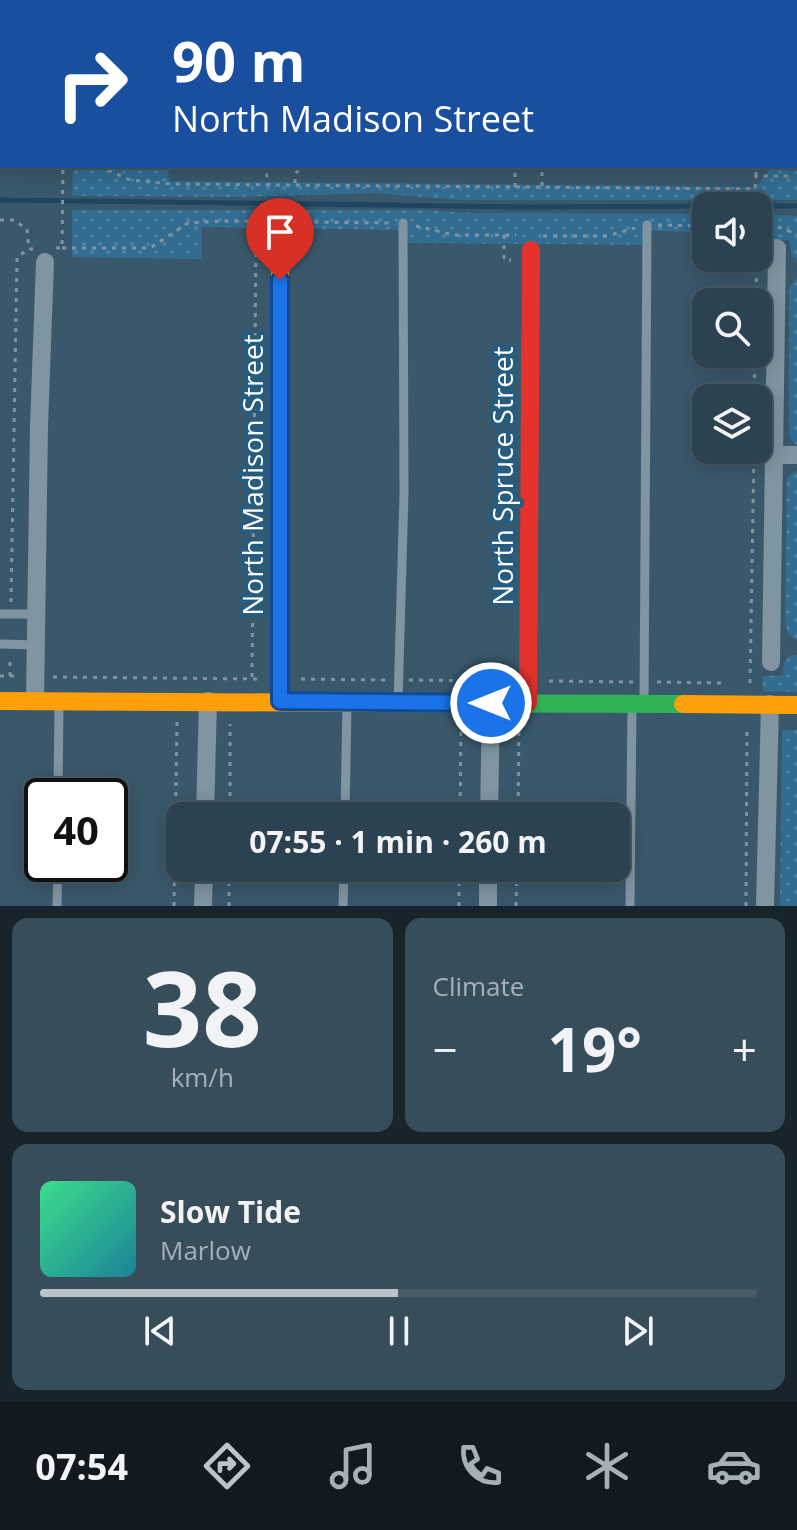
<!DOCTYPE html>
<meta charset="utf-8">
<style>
body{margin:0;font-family:"Open Sans",sans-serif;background:#384d5a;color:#f1f3f6;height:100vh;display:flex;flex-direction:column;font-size:30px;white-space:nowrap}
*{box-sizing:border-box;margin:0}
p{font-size:26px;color:#a6b0b7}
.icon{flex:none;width:44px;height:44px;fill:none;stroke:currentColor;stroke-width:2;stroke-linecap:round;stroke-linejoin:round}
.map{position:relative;height:906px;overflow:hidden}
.panel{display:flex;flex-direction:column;gap:12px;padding:12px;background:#18242c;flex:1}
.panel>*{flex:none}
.guide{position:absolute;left:0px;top:0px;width:798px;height:168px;box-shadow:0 4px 20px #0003,0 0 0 2px #485b67;background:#1a4fa0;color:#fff;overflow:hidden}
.fabs{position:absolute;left:692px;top:192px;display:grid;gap:16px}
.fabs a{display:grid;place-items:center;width:80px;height:80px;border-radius:16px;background:#2c4250;box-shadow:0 4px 20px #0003,0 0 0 2px #485b67;font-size:40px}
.speed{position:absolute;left:24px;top:778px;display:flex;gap:16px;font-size:40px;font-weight:700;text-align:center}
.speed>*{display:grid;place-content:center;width:104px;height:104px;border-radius:50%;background:#2c4250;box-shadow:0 4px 20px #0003,0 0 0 2px #485b67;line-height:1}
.speed .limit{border:4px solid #111;border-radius:12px;background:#fff;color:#111}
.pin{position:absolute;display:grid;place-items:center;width:68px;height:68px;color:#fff;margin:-82px -34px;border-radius:50% 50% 50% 0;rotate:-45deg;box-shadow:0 0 8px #0007}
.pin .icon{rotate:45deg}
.me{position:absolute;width:88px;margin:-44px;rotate:270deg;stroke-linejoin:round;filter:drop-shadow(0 0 6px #0008)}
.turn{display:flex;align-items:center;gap:28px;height:168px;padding:0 40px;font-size:36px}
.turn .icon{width:104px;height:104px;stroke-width:2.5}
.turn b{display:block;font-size:56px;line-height:68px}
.big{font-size:60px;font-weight:700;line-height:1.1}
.panel .card{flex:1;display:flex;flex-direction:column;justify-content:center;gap:12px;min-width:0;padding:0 28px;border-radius:16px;background:#384d5a}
.panel .dial{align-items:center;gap:0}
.dial b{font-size:104px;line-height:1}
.song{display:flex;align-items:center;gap:24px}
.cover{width:96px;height:96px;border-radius:12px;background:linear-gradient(135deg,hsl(150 70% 55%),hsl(190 70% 35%))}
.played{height:8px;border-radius:4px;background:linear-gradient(90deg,#bac5cb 50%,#485b67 50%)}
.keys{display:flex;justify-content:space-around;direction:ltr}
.heat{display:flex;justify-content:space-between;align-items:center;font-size:44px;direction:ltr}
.panel .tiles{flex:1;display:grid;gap:12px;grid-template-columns:1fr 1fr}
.card:last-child{grid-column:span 2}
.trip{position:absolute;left:166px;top:802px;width:464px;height:80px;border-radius:16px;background:#2c4250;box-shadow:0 4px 20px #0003,0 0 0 2px #485b67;font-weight:700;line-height:80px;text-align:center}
.tab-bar{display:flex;height:128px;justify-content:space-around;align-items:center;background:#121a20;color:#a6b0b7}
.tab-bar .icon{width:56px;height:56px}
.tab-bar .selected{color:#bac5cb}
.tab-bar b{font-size:36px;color:#f1f3f6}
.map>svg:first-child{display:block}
.grass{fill:url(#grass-dots)}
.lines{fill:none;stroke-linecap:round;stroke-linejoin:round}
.stream{stroke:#1e4661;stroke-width:5}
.path{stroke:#8094a1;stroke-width:3;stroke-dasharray:4 6;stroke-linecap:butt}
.lane{stroke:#8094a1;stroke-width:9}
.street{stroke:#8094a1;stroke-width:18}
.fast{stroke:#30b455;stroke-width:18}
.slow{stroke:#ff9f0a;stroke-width:18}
.jam{stroke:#e5322d;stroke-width:18}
.route-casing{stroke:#114b97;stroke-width:20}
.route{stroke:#1a73e8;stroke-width:14}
.labels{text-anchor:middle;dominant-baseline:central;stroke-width:8;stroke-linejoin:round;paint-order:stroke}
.street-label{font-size:28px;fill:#fff;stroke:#265d7f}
</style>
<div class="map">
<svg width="797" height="906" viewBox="0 0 797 906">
<defs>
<pattern id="grass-dots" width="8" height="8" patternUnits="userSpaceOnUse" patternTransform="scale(2)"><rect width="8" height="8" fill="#326d91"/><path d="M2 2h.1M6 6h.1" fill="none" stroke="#5183a2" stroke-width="1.8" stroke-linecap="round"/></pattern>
</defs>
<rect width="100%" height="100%" fill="#3a586b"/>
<path class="grass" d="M73,166H168L169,181L756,187L770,169L797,171V200H458L377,193L235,197L72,196Z
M72,210H426L472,213L706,214V232L650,231V245L408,243L406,230L202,227V259L72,257Z
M758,214L797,216V260L792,256L789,240H767L766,232H758Z
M797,277V445L791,440L789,431V288Z
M797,470V640C786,635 786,628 785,617L787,478Z
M797,646V692L763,691V676L783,675L784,663L789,656L797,655Z
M782,730H797V906H780Z"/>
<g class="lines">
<path class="stream" d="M0,200L531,207L706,206
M735,206H797"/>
<path class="path" d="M261,2V0
M758,2V0
M0,148H2
M99,166L130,180L173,184L755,189L756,176H791
M260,166L266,172L269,185
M756,176V166
M295,183V174L303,166
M542,186V166
M515,187V166
M0,220H14L27,229L29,249H36
M658,225L706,226
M416,226L454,235H516
M758,226H775L797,234
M504,235V260H511
M543,236H607L635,228
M299,242V222
M56,248H62L63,166
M62,248H150L188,223L223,221L389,223
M756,302L757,258
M754,398L755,354
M11,602L17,257L29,249
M0,676H17
M10,676V658
M53,677L261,679
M252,677L256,242L263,221
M301,679L385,680
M409,680L509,681
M549,681L633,682
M657,682L721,683
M750,683L754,450
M230,816V724
M460,816L461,723
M518,816L519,724
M174,906L177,721
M229,906V868
M459,906V868
M516,906L517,868
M746,906L747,726"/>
<path class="lane" d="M0,614H36
M0,644L36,645
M398,702L404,493L403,223
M644,704L647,225
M58,796L59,703
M345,816L347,703
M57,906L58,864
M343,906L344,868
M630,906L632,705"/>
<path class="street" d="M38,2V0
M287,2V0
M535,2V0
M779,2V0
M796,159H797
M774,455H797
M771,662L777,248
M35,701L39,426L45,262
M205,816L208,701
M489,816L491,703
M203,906L204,868
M488,906V868
M765,906L770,704"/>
<path class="fast" d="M372,703L683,704"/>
<path class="slow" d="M280,249V701
M0,701L372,703
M683,704L797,705"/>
<path class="jam" d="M528,703L531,250"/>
</g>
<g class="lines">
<defs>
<path id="route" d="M280,280V701L491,703"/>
</defs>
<use href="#route" class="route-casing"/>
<use href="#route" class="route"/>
</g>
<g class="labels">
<g class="street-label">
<text transform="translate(252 475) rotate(-90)">North Madison Street</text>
<text transform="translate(502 476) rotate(-90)">North Spruce Street</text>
</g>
</g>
</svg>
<div class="fabs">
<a><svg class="icon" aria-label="sound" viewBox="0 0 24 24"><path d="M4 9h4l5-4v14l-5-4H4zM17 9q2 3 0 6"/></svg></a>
<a><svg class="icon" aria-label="search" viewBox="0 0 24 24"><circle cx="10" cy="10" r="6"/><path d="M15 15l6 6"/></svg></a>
<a><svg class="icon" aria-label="layers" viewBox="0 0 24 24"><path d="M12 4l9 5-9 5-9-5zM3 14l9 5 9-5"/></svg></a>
</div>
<div class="speed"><div class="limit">40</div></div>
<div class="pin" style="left:280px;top:280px;background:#d93025"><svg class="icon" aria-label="arrive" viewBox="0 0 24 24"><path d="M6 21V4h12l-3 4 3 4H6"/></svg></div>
<svg class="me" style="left:491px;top:703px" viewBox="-20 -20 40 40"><circle r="17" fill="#1a73e8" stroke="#fff" stroke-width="3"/><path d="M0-11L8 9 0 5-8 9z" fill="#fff"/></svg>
<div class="trip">07:55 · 1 min · 260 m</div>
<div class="guide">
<div class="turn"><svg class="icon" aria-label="right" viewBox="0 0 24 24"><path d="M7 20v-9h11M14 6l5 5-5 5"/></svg><div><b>90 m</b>North Madison Street</div></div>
</div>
</div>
<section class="panel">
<div class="tiles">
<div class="card dial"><b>38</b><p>km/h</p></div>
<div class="card"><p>Climate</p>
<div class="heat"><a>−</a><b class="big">19°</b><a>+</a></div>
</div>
<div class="card">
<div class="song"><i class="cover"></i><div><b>Slow Tide</b><p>Marlow</p></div></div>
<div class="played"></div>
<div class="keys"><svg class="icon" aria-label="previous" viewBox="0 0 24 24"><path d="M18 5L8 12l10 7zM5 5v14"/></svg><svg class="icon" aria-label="pause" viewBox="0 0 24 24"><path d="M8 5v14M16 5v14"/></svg><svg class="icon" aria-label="next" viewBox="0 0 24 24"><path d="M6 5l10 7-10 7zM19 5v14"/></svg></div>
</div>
</div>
</section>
<nav class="tab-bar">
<b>07:54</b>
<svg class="icon selected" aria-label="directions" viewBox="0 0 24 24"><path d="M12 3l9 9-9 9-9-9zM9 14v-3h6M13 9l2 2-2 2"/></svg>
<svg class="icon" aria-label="music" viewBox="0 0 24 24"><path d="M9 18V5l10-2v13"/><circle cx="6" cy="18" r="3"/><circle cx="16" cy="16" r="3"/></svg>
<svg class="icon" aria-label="phone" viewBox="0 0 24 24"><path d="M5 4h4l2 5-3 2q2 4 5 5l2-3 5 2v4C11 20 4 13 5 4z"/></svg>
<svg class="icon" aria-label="climate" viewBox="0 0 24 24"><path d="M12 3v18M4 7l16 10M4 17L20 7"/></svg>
<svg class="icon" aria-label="car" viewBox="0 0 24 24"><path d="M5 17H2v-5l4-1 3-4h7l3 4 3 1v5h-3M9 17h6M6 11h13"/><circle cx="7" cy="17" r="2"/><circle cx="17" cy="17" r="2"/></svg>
</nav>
